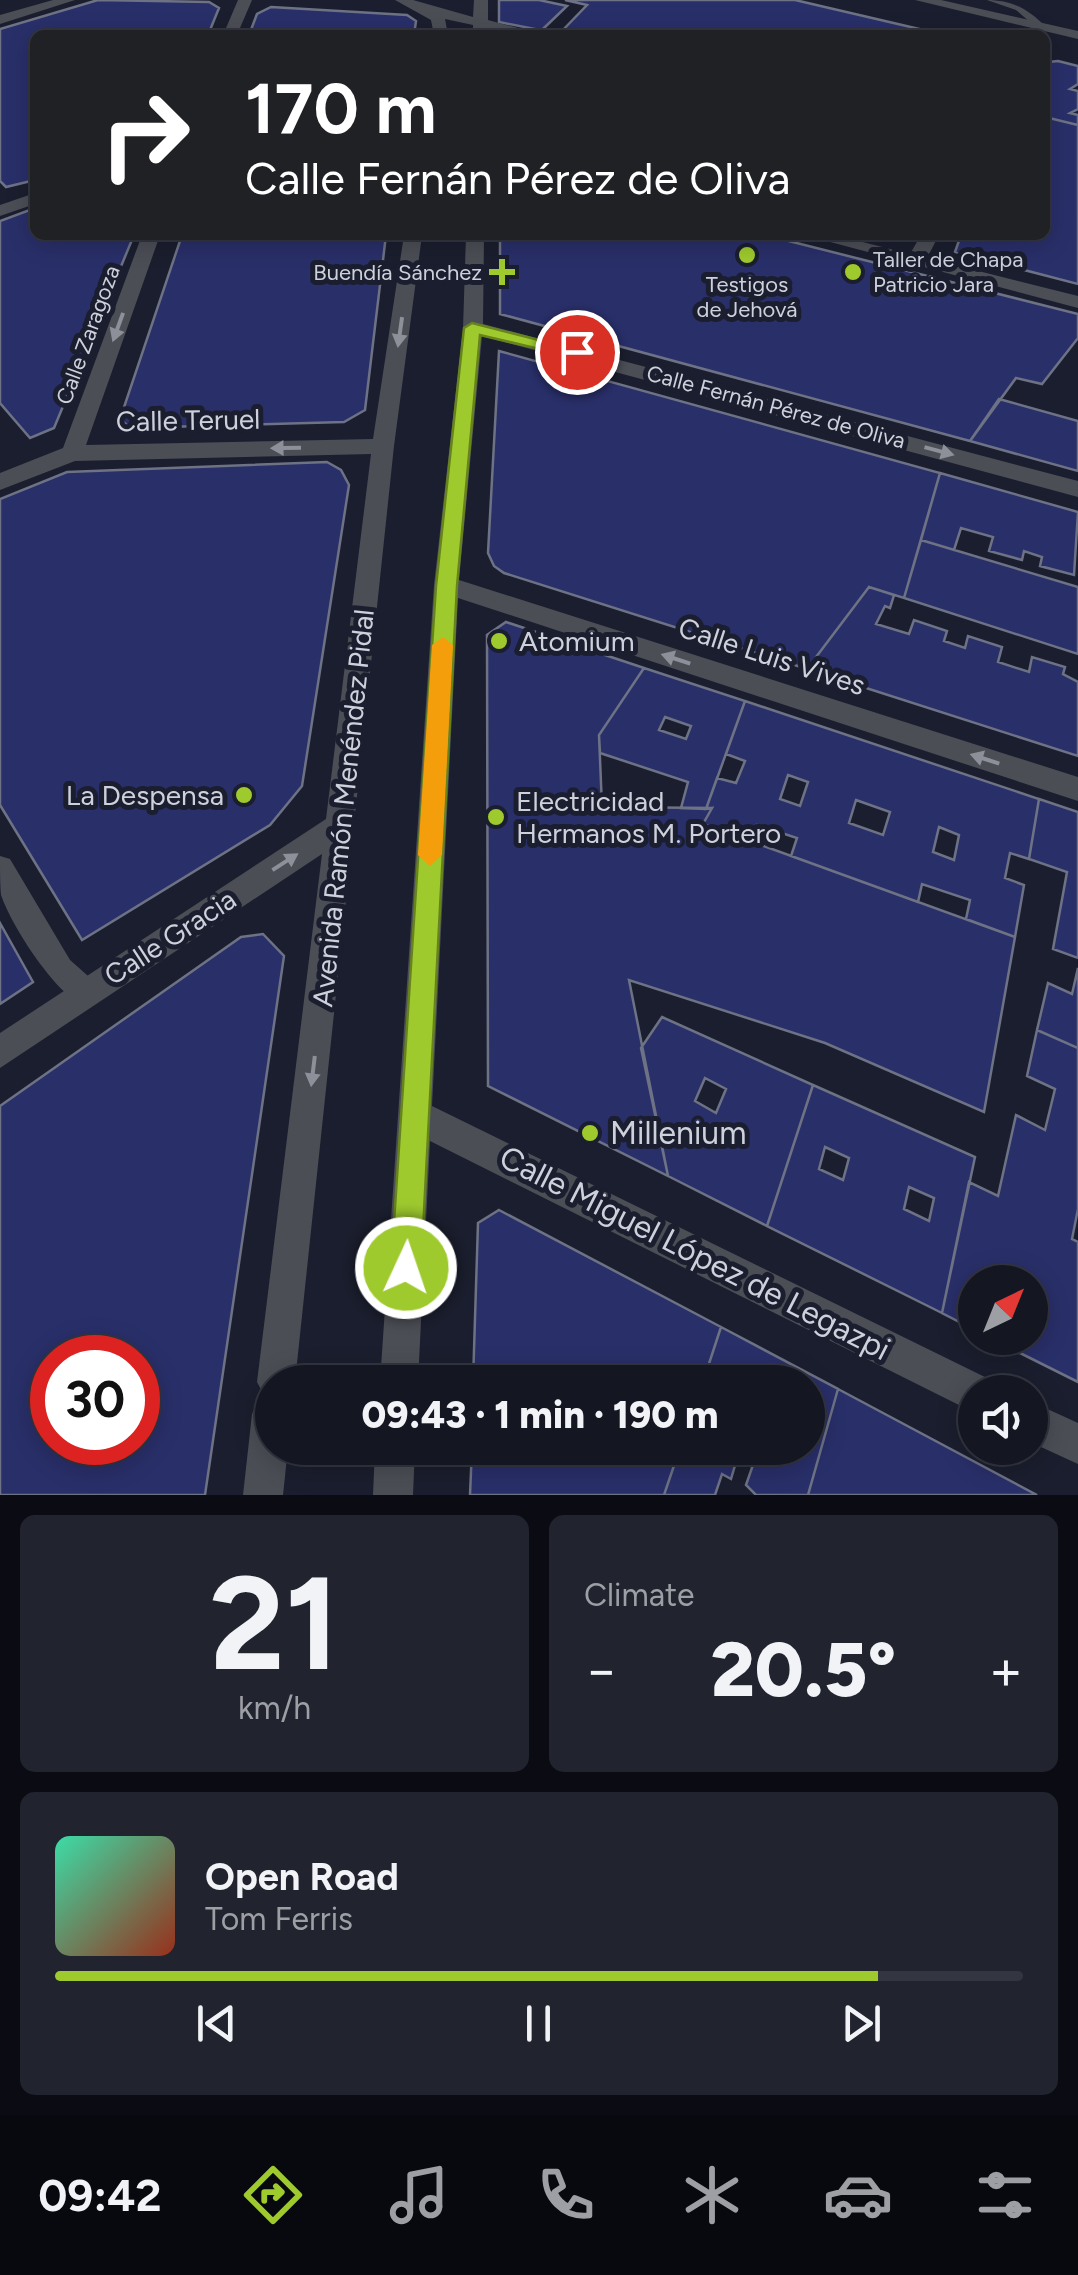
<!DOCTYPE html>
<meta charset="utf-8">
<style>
body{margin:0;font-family:Figtree,sans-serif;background:#21232f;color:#f1f3f6;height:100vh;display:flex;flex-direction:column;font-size:38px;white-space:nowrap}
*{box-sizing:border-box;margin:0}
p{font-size:32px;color:#9d9fa5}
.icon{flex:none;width:55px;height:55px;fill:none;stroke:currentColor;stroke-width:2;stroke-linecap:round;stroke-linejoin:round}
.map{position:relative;height:1495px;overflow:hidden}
.details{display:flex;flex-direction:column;gap:20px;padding:20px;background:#0b0c13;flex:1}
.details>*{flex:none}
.top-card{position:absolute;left:30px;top:30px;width:1020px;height:210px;border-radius:15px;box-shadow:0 5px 25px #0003,0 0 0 2px #333540;background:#202124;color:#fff;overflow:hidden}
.needle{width:65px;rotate:43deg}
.fabs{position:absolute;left:958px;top:1265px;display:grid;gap:20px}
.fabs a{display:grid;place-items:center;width:90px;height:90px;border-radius:50%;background:#141622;box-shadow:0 5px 25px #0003,0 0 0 2px #333540;font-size:50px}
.speed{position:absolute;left:30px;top:1335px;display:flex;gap:20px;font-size:50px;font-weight:700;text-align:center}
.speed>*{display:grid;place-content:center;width:130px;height:130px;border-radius:50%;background:#141622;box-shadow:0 5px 25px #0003,0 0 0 2px #333540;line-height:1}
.speed .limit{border:15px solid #d22;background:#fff;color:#111}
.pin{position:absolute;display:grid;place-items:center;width:85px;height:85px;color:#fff;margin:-42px;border:5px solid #fff;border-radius:50%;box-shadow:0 2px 10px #0007}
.me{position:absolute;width:110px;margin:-55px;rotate:3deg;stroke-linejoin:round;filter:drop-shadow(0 0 8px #0008)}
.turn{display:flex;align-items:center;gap:35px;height:210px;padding:0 50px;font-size:45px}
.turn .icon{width:130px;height:130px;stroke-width:2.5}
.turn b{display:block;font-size:70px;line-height:85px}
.big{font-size:75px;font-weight:800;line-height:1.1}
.details .card{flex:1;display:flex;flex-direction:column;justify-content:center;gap:15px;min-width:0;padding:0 35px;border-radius:15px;background:#21232f}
.details .dial{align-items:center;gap:0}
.dial b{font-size:130px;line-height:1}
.song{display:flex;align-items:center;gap:30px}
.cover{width:120px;height:120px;border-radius:15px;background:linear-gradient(135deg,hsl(160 70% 55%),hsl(10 70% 35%))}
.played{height:10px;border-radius:5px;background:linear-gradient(90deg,#9eca2e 85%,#333540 85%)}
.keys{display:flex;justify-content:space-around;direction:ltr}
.heat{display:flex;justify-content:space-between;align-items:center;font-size:55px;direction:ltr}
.details .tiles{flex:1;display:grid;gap:20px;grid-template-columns:1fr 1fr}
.card:last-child{grid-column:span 2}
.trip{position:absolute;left:255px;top:1365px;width:570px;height:100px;border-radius:50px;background:#141622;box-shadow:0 5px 25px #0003,0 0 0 2px #333540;font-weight:800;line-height:100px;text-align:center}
.menu{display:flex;height:160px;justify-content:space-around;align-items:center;background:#08090e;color:#9d9fa5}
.menu .icon{width:70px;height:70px}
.menu .active{color:#9eca2e}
.menu b{font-size:45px;color:#f1f3f6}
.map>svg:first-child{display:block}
.building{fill:#292f69;stroke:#6d7285;stroke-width:2.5;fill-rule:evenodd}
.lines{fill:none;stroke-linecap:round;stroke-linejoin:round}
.service{fill:#4c4e56;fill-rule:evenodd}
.pedestrian{fill:#4c4e56;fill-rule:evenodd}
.minor{fill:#4c4e56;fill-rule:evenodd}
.oneway{fill:#8d9099}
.route{fill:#9eca2e;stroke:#67831e;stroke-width:2.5}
.slow{fill:#f59e0b}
.poi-dot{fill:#9eca2e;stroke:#1b1e2e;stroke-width:4}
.labels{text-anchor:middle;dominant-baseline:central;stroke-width:10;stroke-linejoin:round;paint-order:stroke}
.far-poi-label{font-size:22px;fill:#ced1dc;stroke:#1b1e2e;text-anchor:start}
.far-street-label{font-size:22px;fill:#ced1dc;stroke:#1b1e2e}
.street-label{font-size:28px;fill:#ced1dc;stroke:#1b1e2e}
.poi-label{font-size:28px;fill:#ced1dc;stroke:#1b1e2e;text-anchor:start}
.near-poi-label{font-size:32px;fill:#ced1dc;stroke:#1b1e2e;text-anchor:start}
.near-street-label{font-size:32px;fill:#ced1dc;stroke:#1b1e2e}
</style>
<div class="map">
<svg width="1078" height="1495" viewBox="0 0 1078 1495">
<rect width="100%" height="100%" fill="#1b1e2e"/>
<path class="building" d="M98,0L209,2L219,8L208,35H35V180L6,187L0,181V29Z
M499,0H539L567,6L544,28L555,33L499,22Z
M565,0H795L945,35H572L561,32L587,5Z
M271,7L407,15L416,21L414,35H249L257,14Z
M1058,61L1078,66V84L1070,89L1078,91V109L1070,113L1078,115V125L1045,117V70L1049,62Z
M1045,117L1078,125V284L955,252L961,235H1045Z
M35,208V235H134L54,428L30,438L0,403V221Z
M182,235H386L365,410L344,422L130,428L120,419Z
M500,235H765L1078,314V338L1042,384L1016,378L970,441L500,314Z
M499,351L940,473L904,598L869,587L807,669L504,573L494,566L488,553Z
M999,399L1078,421V471L970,441Z
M327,462L341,470L349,485L302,786L270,825L82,940L0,805V499L67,472Z
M940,473L1078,512L1074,575L1040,566L1042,557L1024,551L1022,560L989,551L993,537L961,528L954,550L921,540Z
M921,540L1078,587V654L904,598Z
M869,587L894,595L890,608L885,606L876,624L909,634L914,620L947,631L944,641L965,648L968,636L1002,647L998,662L1029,672L1032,657L1065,667L1063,674L1078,682V756L807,669Z
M506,622L644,668L599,735L602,807L712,808L703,824L1015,937L984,1112L825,1043L629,980L668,1176L488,1086L487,635Z
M644,668L745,701L706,809L681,808L688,782L600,753L599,735ZM665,717L691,726L686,739L659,730Z
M745,701L1039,799L1029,859L1010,853L1005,878L1024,885L1015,937L966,919L970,900L922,884L918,902L791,856L797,838L757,825L751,841L703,824L712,808L706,809L717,778L736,783L745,761L726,754ZM788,775L808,782L800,806L780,799ZM856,800L890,812L883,835L849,823ZM939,827L959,835L954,860L933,852Z
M1039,799L1078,812V958L1053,949L1067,872L1029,859Z
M0,923L33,982L0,1004Z
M263,934L284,956L205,1495H0V1106L241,937ZM52,1358H138V1442H52Z
M1078,968V1048L1037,1030L1048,983L1072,994Z
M662,1017L813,1085L767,1226L668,1176L641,1048ZM705,1078L726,1089L716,1113L695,1101Z
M1037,1030L1078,1048V1209L1072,1239L1078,1242V1382L990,1338H1030V1282H975V1330L942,1313L969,1182L998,1196L1016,1115L1045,1130L1055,1089L1027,1076Z
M813,1085L975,1157L942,1313L767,1226ZM825,1147L849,1158L843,1180L819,1169ZM909,1187L934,1198L929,1221L904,1209Z
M499,1210L721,1327L703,1382H473L478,1223Z
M721,1327L838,1389L808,1495H756L746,1485L754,1462L739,1452L731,1479L722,1474L715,1495H664L680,1448H808V1382H703Z
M838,1389L1037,1495H808Z
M472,1448H680L664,1495H470Z"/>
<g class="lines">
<path class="service" d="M987,0C1012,0 1028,9 1046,27L1038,29L1016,10Z"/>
<path class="pedestrian" d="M0,856L10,859L70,960L96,983L101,993L96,1003L86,1007C56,995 12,927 1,895C0,884 0,868 0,856Z"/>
<path class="minor" d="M53,0H75L0,24V15Z
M238,0H252L237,35H223Z
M395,0H413L473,17L474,0H488V20L544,35L487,28V35H473V25L445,19L448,35H434L431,20Z
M915,0H941L1078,31V39Z
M35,193V204L0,216V205Z
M142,235H160L86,445L373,439L404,235H422L394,446L295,1382H272V1448H288L283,1495H243L252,1414L258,1400L265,1397L257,1382L322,854L0,1068V1033L326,819L371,454L75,461L0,490V473L63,448Z
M466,235H484L483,324L1078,481V497L482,336L459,580L1078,777V801L458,598L432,1106L989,1379L994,1392H975V1413L430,1141L418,1382H380L434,585L463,329Z
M804,235H835L910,254L921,235H939L927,258L1078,296V308Z
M1030,1401L1078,1423V1464L1030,1442Z
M375,1448H415L413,1495H373Z"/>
</g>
<defs><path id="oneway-solid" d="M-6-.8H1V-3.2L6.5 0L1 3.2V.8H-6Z" transform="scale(2.5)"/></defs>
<g class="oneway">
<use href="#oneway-solid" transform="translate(118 327) rotate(110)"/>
<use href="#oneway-solid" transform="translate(400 332) rotate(98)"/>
<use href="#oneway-solid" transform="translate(286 448) rotate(179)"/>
<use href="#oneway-solid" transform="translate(939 451) rotate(15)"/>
<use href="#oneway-solid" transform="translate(676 659) rotate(-162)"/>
<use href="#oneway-solid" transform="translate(985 759) rotate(-162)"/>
<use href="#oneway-solid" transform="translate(285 862) rotate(-33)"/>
<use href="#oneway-solid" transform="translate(313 1071) rotate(97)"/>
</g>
<path class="route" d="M472,323L586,352L577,358L480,335L457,586L421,1268L417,1279L406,1283L395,1279L391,1268L436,586L464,328Z"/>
<path class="slow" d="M443,637L453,645L442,855L430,866L418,855L432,645Z"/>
<g class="poi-dot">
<circle cx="747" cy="255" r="10"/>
<path d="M497 257h10v10h10v10h-10v10h-10v-10h-10v-10h10z"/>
<circle cx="853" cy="272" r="10"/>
<circle cx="499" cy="641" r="10"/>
<circle cx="244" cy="795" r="10"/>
<circle cx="496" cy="817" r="10"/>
<circle cx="590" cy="1133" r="10"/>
</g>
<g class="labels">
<g class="far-poi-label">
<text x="873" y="259">Taller de Chapa<tspan x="873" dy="25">Patricio Jara</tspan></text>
<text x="482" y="272" text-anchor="end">Buendía Sánchez</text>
<text x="747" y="284" text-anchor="middle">Testigos<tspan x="747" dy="25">de Jehová</tspan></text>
</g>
<g class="far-street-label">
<text transform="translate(88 335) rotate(-70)">Calle Zaragoza</text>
<text transform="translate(776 407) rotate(15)">Calle Fernán Pérez de Oliva</text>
</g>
<g class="street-label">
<text transform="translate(188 420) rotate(-1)">Calle Teruel</text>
<text transform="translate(772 656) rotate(18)">Calle Luis Vives</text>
<text transform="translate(343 808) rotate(-84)">Avenida Ramón Menéndez Pidal</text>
<text transform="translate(170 937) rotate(-33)">Calle Gracia</text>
</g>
<g class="poi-label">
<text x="519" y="641">Atomium</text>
<text x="224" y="795" text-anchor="end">La Despensa</text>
<text x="516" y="801">Electricidad<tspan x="516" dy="32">Hermanos M. Portero</tspan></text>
</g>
<g class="near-poi-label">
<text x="610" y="1133">Millenium</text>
</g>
<g class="near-street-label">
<text transform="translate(695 1253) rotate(27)">Calle Miguel López de Legazpi</text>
</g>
</g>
</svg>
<div class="fabs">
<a><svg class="needle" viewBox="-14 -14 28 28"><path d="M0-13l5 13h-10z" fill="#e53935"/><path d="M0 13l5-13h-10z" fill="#9d9fa5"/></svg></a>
<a><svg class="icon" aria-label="sound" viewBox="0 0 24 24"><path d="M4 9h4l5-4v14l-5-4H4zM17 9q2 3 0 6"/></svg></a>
</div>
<div class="speed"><div class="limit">30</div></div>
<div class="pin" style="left:577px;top:352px;background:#d93025"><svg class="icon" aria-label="arrive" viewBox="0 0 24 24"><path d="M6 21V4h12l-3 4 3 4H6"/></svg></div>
<svg class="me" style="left:406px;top:1268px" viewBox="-20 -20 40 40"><circle r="17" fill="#9eca2e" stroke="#fff" stroke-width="3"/><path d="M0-11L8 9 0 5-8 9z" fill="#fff"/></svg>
<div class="trip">09:43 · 1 min · 190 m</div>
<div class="top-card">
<div class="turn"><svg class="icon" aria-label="right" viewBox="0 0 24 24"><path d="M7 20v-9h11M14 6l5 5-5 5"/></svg><div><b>170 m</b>Calle Fernán Pérez de Oliva</div></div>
</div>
</div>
<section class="details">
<div class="tiles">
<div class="card dial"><b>21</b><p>km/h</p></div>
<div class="card"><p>Climate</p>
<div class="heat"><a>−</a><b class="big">20.5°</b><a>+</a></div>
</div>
<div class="card">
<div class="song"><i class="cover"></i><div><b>Open Road</b><p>Tom Ferris</p></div></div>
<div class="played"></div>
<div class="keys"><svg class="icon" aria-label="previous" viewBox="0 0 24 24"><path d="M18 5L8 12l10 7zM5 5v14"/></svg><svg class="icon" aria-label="pause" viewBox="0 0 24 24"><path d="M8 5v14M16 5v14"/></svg><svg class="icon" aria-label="next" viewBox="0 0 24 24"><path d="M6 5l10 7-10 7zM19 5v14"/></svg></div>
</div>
</div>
</section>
<nav class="menu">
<b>09:42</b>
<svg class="icon active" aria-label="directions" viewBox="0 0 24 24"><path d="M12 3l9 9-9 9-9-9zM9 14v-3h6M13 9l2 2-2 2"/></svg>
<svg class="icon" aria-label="music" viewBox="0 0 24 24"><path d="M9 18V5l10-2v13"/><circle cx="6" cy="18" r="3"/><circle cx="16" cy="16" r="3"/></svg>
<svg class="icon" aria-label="phone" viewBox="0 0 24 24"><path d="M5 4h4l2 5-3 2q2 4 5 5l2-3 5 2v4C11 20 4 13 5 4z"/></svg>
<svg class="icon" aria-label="climate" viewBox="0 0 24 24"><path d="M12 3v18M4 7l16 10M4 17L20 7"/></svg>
<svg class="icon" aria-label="car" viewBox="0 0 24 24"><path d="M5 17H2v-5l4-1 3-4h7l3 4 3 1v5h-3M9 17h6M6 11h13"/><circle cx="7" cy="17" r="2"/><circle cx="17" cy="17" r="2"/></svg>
<svg class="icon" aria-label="filters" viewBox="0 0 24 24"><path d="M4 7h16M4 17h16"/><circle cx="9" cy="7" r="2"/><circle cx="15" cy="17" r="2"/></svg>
</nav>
